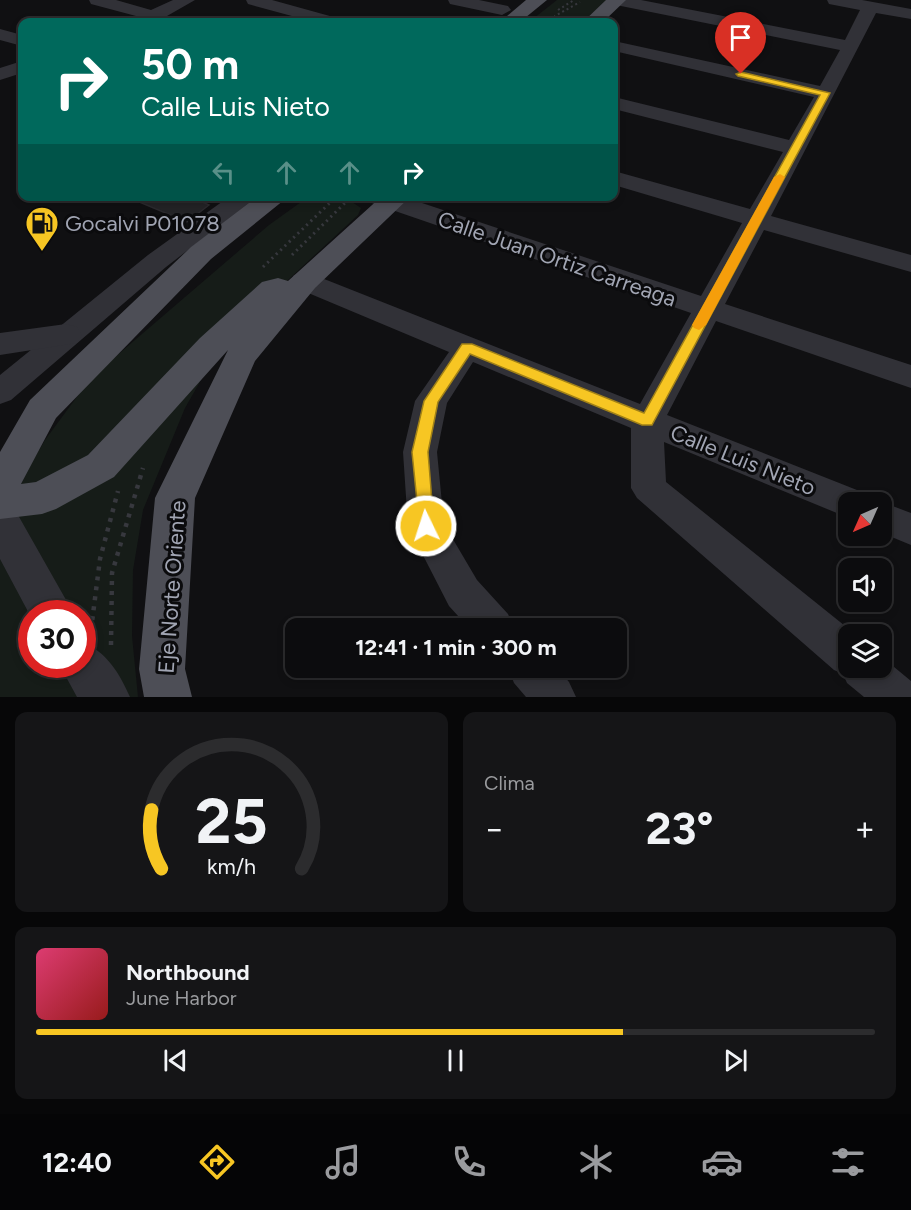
<!DOCTYPE html>
<html lang="es">
<meta charset="utf-8">
<style>
body{margin:0;font-family:Figtree,sans-serif;background:#151517;color:#f1f3f6;height:100vh;display:flex;flex-direction:column;font-size:22px;white-space:nowrap}
*{box-sizing:border-box;margin:0}
p{font-size:20px;color:#9a9b9e}
.icon{flex:none;width:33px;height:33px;fill:none;stroke:currentColor;stroke-width:2;stroke-linecap:round;stroke-linejoin:round}
.map{position:relative;height:697px;overflow:hidden}
.side{display:flex;flex-direction:column;gap:15px;padding:15px;background:#070708;flex:1}
.side>*{flex:none}
.top-card{position:absolute;left:18px;top:18px;width:600px;height:183px;border-radius:12px;box-shadow:0 3px 9px #0003,0 0 0 2px #2c2c2e;background:#00695c;color:#fff;overflow:hidden}
.needle{width:39px;rotate:225deg}
.controls{position:absolute;left:838px;top:492px;display:grid;gap:12px}
.controls a{display:grid;place-items:center;width:54px;height:54px;border-radius:12px;background:#0c0c0e;box-shadow:0 3px 9px #0003,0 0 0 2px #2c2c2e;font-size:30px}
.speed{position:absolute;left:18px;top:600px;display:flex;gap:12px;font-size:30px;font-weight:700;text-align:center}
.speed>*{display:grid;place-content:center;width:78px;height:78px;border-radius:50%;background:#0c0c0e;box-shadow:0 3px 9px #0003,0 0 0 2px #2c2c2e;line-height:1}
.speed .limit{border:9px solid #d22;background:#fff;color:#111}
.pin{position:absolute;display:grid;place-items:center;width:51px;height:51px;color:#fff;margin:-62px -26px;border-radius:50% 50% 50% 0;rotate:-45deg;box-shadow:0 0 6px #0007}
.pin .icon{rotate:45deg}
.me{position:absolute;width:66px;margin:-33px;rotate:356deg;stroke-linejoin:round;filter:drop-shadow(0 0 4px #0008)}
.turn{display:flex;align-items:center;gap:21px;height:126px;padding:0 24px;font-size:27px}
.turn .icon{width:78px;height:78px;stroke-width:2.5}
.turn b{display:block;font-size:42px;line-height:51px}
.lanes{display:flex;align-items:center;height:57px;padding:0 24px;background:#0003;justify-content:center;gap:30px;direction:ltr}
.lanes .off{opacity:.35}
.big{font-size:45px;font-weight:700;line-height:1.1}
.side .tile{flex:1;display:flex;flex-direction:column;justify-content:center;gap:9px;min-width:0;padding:0 21px;border-radius:12px;background:#151517}
.side .dial{align-items:center;gap:0}
.dial svg{height:156px;overflow:visible;fill:none;stroke:#2c2c2e;stroke-width:7;stroke-linecap:round;text-anchor:middle}
.dial text{fill:#f1f3f6;stroke:none}
.song{display:flex;align-items:center;gap:18px}
.cover{width:72px;height:72px;border-radius:9px;background:linear-gradient(135deg,hsl(340 70% 55%),hsl(0 70% 35%))}
.played{height:6px;border-radius:3px;background:linear-gradient(90deg,#f7c623 70%,#2c2c2e 70%)}
.keys{display:flex;justify-content:space-around;direction:ltr}
.heat{display:flex;justify-content:space-between;align-items:center;font-size:33px;direction:ltr}
.side .tiles{flex:1;display:grid;gap:15px;grid-template-columns:1fr 1fr}
.tile:last-child{grid-column:span 2}
.trip{position:absolute;left:285px;top:618px;width:342px;height:60px;border-radius:12px;background:#0c0c0e;box-shadow:0 3px 9px #0003,0 0 0 2px #2c2c2e;font-weight:700;line-height:60px;text-align:center}
.dock{display:flex;height:96px;justify-content:space-around;align-items:center;background:#050506;color:#9a9b9e}
.dock .icon{width:42px;height:42px}
.dock .on{color:#f7c623}
.dock b{font-size:27px;color:#f1f3f6}
.map>svg:first-child{display:block}
.green{fill:#161c18;fill-rule:evenodd}
.building{fill:#232326;stroke:#2b2a2e;stroke-width:1.5}
.lines{fill:none;stroke-linecap:round;stroke-linejoin:round}
.path-far2{stroke:#37383e;stroke-width:2;stroke-dasharray:2 3;stroke-linecap:butt}
.path-far1{stroke:#37383e;stroke-width:3;stroke-dasharray:2 4;stroke-linecap:butt}
.path{stroke:#37383e;stroke-width:4.5;stroke-dasharray:4 6;stroke-linecap:butt}
.minor{fill:#313137;fill-rule:evenodd}
.tertiary{fill:#313137;fill-rule:evenodd}
.primary{fill:#4d4e56;fill-rule:evenodd}
.route{fill:#f7c623;stroke:#a18117;stroke-width:1.5}
.slow{fill:#f59e0b}
.labels{text-anchor:middle;dominant-baseline:central;stroke-width:6;stroke-linejoin:round;paint-order:stroke}
.poi-label{font-size:22px;fill:#a1a5b3;stroke:#0b0b0d;text-anchor:start}
.street-label{font-size:22px;fill:#a1a5b3;stroke:#0b0b0d}
</style>
<div class="map">
<svg width="911" height="697" viewBox="0 0 911 697">
<rect width="100%" height="100%" fill="#101012"/>
<path class="green" d="M557,0H608L582,22H529Z
M343,196L361,208L358,215L289,279L213,359L185,408L143,510L133,570L132,636L138,697H0V530L29,467L45,440L82,390L107,364L269,225L308,197ZM32,614H82V664H32Z"/>
<path class="building" d="M125,196H189L209,205L187,222Z"/>
<g class="lines">
<path class="path-far2" d="M558,10L574,0
M552,22L555,16L580,2"/>
<path class="path-far1" d="M292,255L351,197
M263,267L337,196"/>
<path class="path" d="M91,630L100,559L118,491
M111,645L112,573L143,468"/>
<path class="minor" d="M89,0H116L151,10L173,0H195L160,20L129,22L136,16L91,4Z
M246,0H272L337,18L340,22H314L248,4Z
M448,0H479L508,6L511,10L502,15L450,4Z
M608,0H641L845,40L860,10L829,4L827,0H862L911,9V19L876,13L771,216L911,255V272L764,230L725,304L911,365V388L716,321L667,415L862,492L867,502H849V518L664,442L666,482L855,634H849V668H882V657L911,681V697H864L847,683L843,674L834,670L637,498L631,488V428L473,362L447,403L437,452L444,524L477,580L508,614L514,628H469L449,606L408,526L403,452L415,401L449,352L294,287L290,281L294,275L304,272L314,275L640,404L691,313L366,201L363,196H401L701,296L742,223L614,185V171L750,209L783,152L614,109V97L789,140L814,97L614,51V41L820,86L840,50L616,5Z
M0,29L22,35V46L0,40Z
M22,61V73L0,80V68Z
M230,196H258L166,267L11,400L0,404V375L148,255Z
M879,502H882L911,513V545L882,533V502Z
M508,668H557L569,682L576,697H526L514,683Z"/>
<path class="tertiary" d="M66,324L77,327L82,335L77,343L0,355V333Z
M0,503L14,508L74,614H32V619L0,559Z
M82,642C106,651 120,674 130,697H77L59,664H82Z"/>
<path class="primary" d="M526,0H547L520,22H500Z
M606,0H626L603,22H583Z
M258,196H289L211,259L56,418L21,484L36,482L88,455L200,338L262,282L278,278L288,281L382,196H411L315,288L255,361L195,498L185,669L192,697H144L139,669L155,498L228,350L114,477L56,509L42,514L0,519V452L30,400L191,247Z"/>
</g>
<path class="route" d="M741,72L830,93L652,425H642L470,354L438,402L428,452L434,526L432,531H420L412,452L424,401L462,344H472L644,413L820,95L738,76L736,74Z"/>
<path class="slow" d="M780,174L785,177L706,325L699,330L694,328L692,325L774,177Z"/>
<defs>
<symbol id="fuel-pin" viewBox="-11 -11 22 30"><path d="M0 17L-7.5 6A9.5 9.5 0 1 1 7.5 6Z" fill="#f7c623" stroke="#0b0b0d"/><path d="M-5.5-6h7V0h2V4h1.3V-2.5L3-4.5l.8-.8L6-3V5H2.5V1h-1V6h-7ZM-4.2-4.7v3.2H.2V-4.7Z" fill="#111"/></symbol>
</defs>
<g fill-rule="evenodd">
<use href="#fuel-pin" x="23" y="204" width="38" height="52"/>
</g>
<g class="labels">
<g class="poi-label">
<text x="65" y="223">Gocalvi P01078</text>
</g>
<g class="street-label">
<text transform="translate(557 259) rotate(19)">Calle Juan Ortiz Carreaga</text>
<text transform="translate(743 460) rotate(22)">Calle Luis Nieto</text>
<text transform="translate(172 587) rotate(-86)">Eje Norte Oriente</text>
</g>
</g>
</svg>
<div class="controls">
<a><svg class="needle" viewBox="-14 -14 28 28"><path d="M0-13l5 13h-10z" fill="#e53935"/><path d="M0 13l5-13h-10z" fill="#9a9b9e"/></svg></a>
<a><svg class="icon" aria-label="sound" viewBox="0 0 24 24"><path d="M4 9h4l5-4v14l-5-4H4zM17 9q2 3 0 6"/></svg></a>
<a><svg class="icon" aria-label="layers" viewBox="0 0 24 24"><path d="M12 4l9 5-9 5-9-5zM3 14l9 5 9-5"/></svg></a>
</div>
<div class="speed"><div class="limit">30</div></div>
<div class="pin" style="left:741px;top:74px;background:#d93025"><svg class="icon" aria-label="arrive" viewBox="0 0 24 24"><path d="M6 21V4h12l-3 4 3 4H6"/></svg></div>
<svg class="me" style="left:426px;top:526px" viewBox="-20 -20 40 40"><circle r="17" fill="#f7c623" stroke="#fff" stroke-width="3"/><path d="M0-11L8 9 0 5-8 9z" fill="#fff"/></svg>
<div class="trip">12:41 · 1 min · 300 m</div>
<div class="top-card">
<div class="turn"><svg class="icon" aria-label="right" viewBox="0 0 24 24"><path d="M7 20v-9h11M14 6l5 5-5 5"/></svg><div><b>50 m</b>Calle Luis Nieto</div></div>
<div class="lanes"><svg class="icon off" aria-label="left" viewBox="0 0 24 24"><path d="M17 20v-9H6M10 6l-5 5 5 5"/></svg><svg class="icon off" aria-label="ahead" viewBox="0 0 24 24"><path d="M12 20V5M6 11l6-6 6 6"/></svg><svg class="icon off" aria-label="ahead" viewBox="0 0 24 24"><path d="M12 20V5M6 11l6-6 6 6"/></svg><svg class="icon" aria-label="right" viewBox="0 0 24 24"><path d="M7 20v-9h11M14 6l5 5-5 5"/></svg></div>
</div>
</div>
<section class="side">
<div class="tiles">
<div class="tile dial"><svg viewBox="0 0 100 80">
<path d="M14 69A42 42 0 1 1 86 69"/>
<path d="M14 69A42 42 0 0 1 9 39" stroke="#f7c623"/>
<text x="50" y="56" font-size="32" font-weight="700">25</text>
<text x="50" y="72" font-size="11">km/h</text>
</svg></div>
<div class="tile"><p>Clima</p>
<div class="heat"><a>−</a><b class="big">23°</b><a>+</a></div>
</div>
<div class="tile">
<div class="song"><i class="cover"></i><div><b>Northbound</b><p>June Harbor</p></div></div>
<div class="played"></div>
<div class="keys"><svg class="icon" aria-label="previous" viewBox="0 0 24 24"><path d="M18 5L8 12l10 7zM5 5v14"/></svg><svg class="icon" aria-label="pause" viewBox="0 0 24 24"><path d="M8 5v14M16 5v14"/></svg><svg class="icon" aria-label="next" viewBox="0 0 24 24"><path d="M6 5l10 7-10 7zM19 5v14"/></svg></div>
</div>
</div>
</section>
<nav class="dock">
<b>12:40</b>
<svg class="icon on" aria-label="directions" viewBox="0 0 24 24"><path d="M12 3l9 9-9 9-9-9zM9 14v-3h6M13 9l2 2-2 2"/></svg>
<svg class="icon" aria-label="music" viewBox="0 0 24 24"><path d="M9 18V5l10-2v13"/><circle cx="6" cy="18" r="3"/><circle cx="16" cy="16" r="3"/></svg>
<svg class="icon" aria-label="phone" viewBox="0 0 24 24"><path d="M5 4h4l2 5-3 2q2 4 5 5l2-3 5 2v4C11 20 4 13 5 4z"/></svg>
<svg class="icon" aria-label="climate" viewBox="0 0 24 24"><path d="M12 3v18M4 7l16 10M4 17L20 7"/></svg>
<svg class="icon" aria-label="car" viewBox="0 0 24 24"><path d="M5 17H2v-5l4-1 3-4h7l3 4 3 1v5h-3M9 17h6M6 11h13"/><circle cx="7" cy="17" r="2"/><circle cx="17" cy="17" r="2"/></svg>
<svg class="icon" aria-label="filters" viewBox="0 0 24 24"><path d="M4 7h16M4 17h16"/><circle cx="9" cy="7" r="2"/><circle cx="15" cy="17" r="2"/></svg>
</nav>
